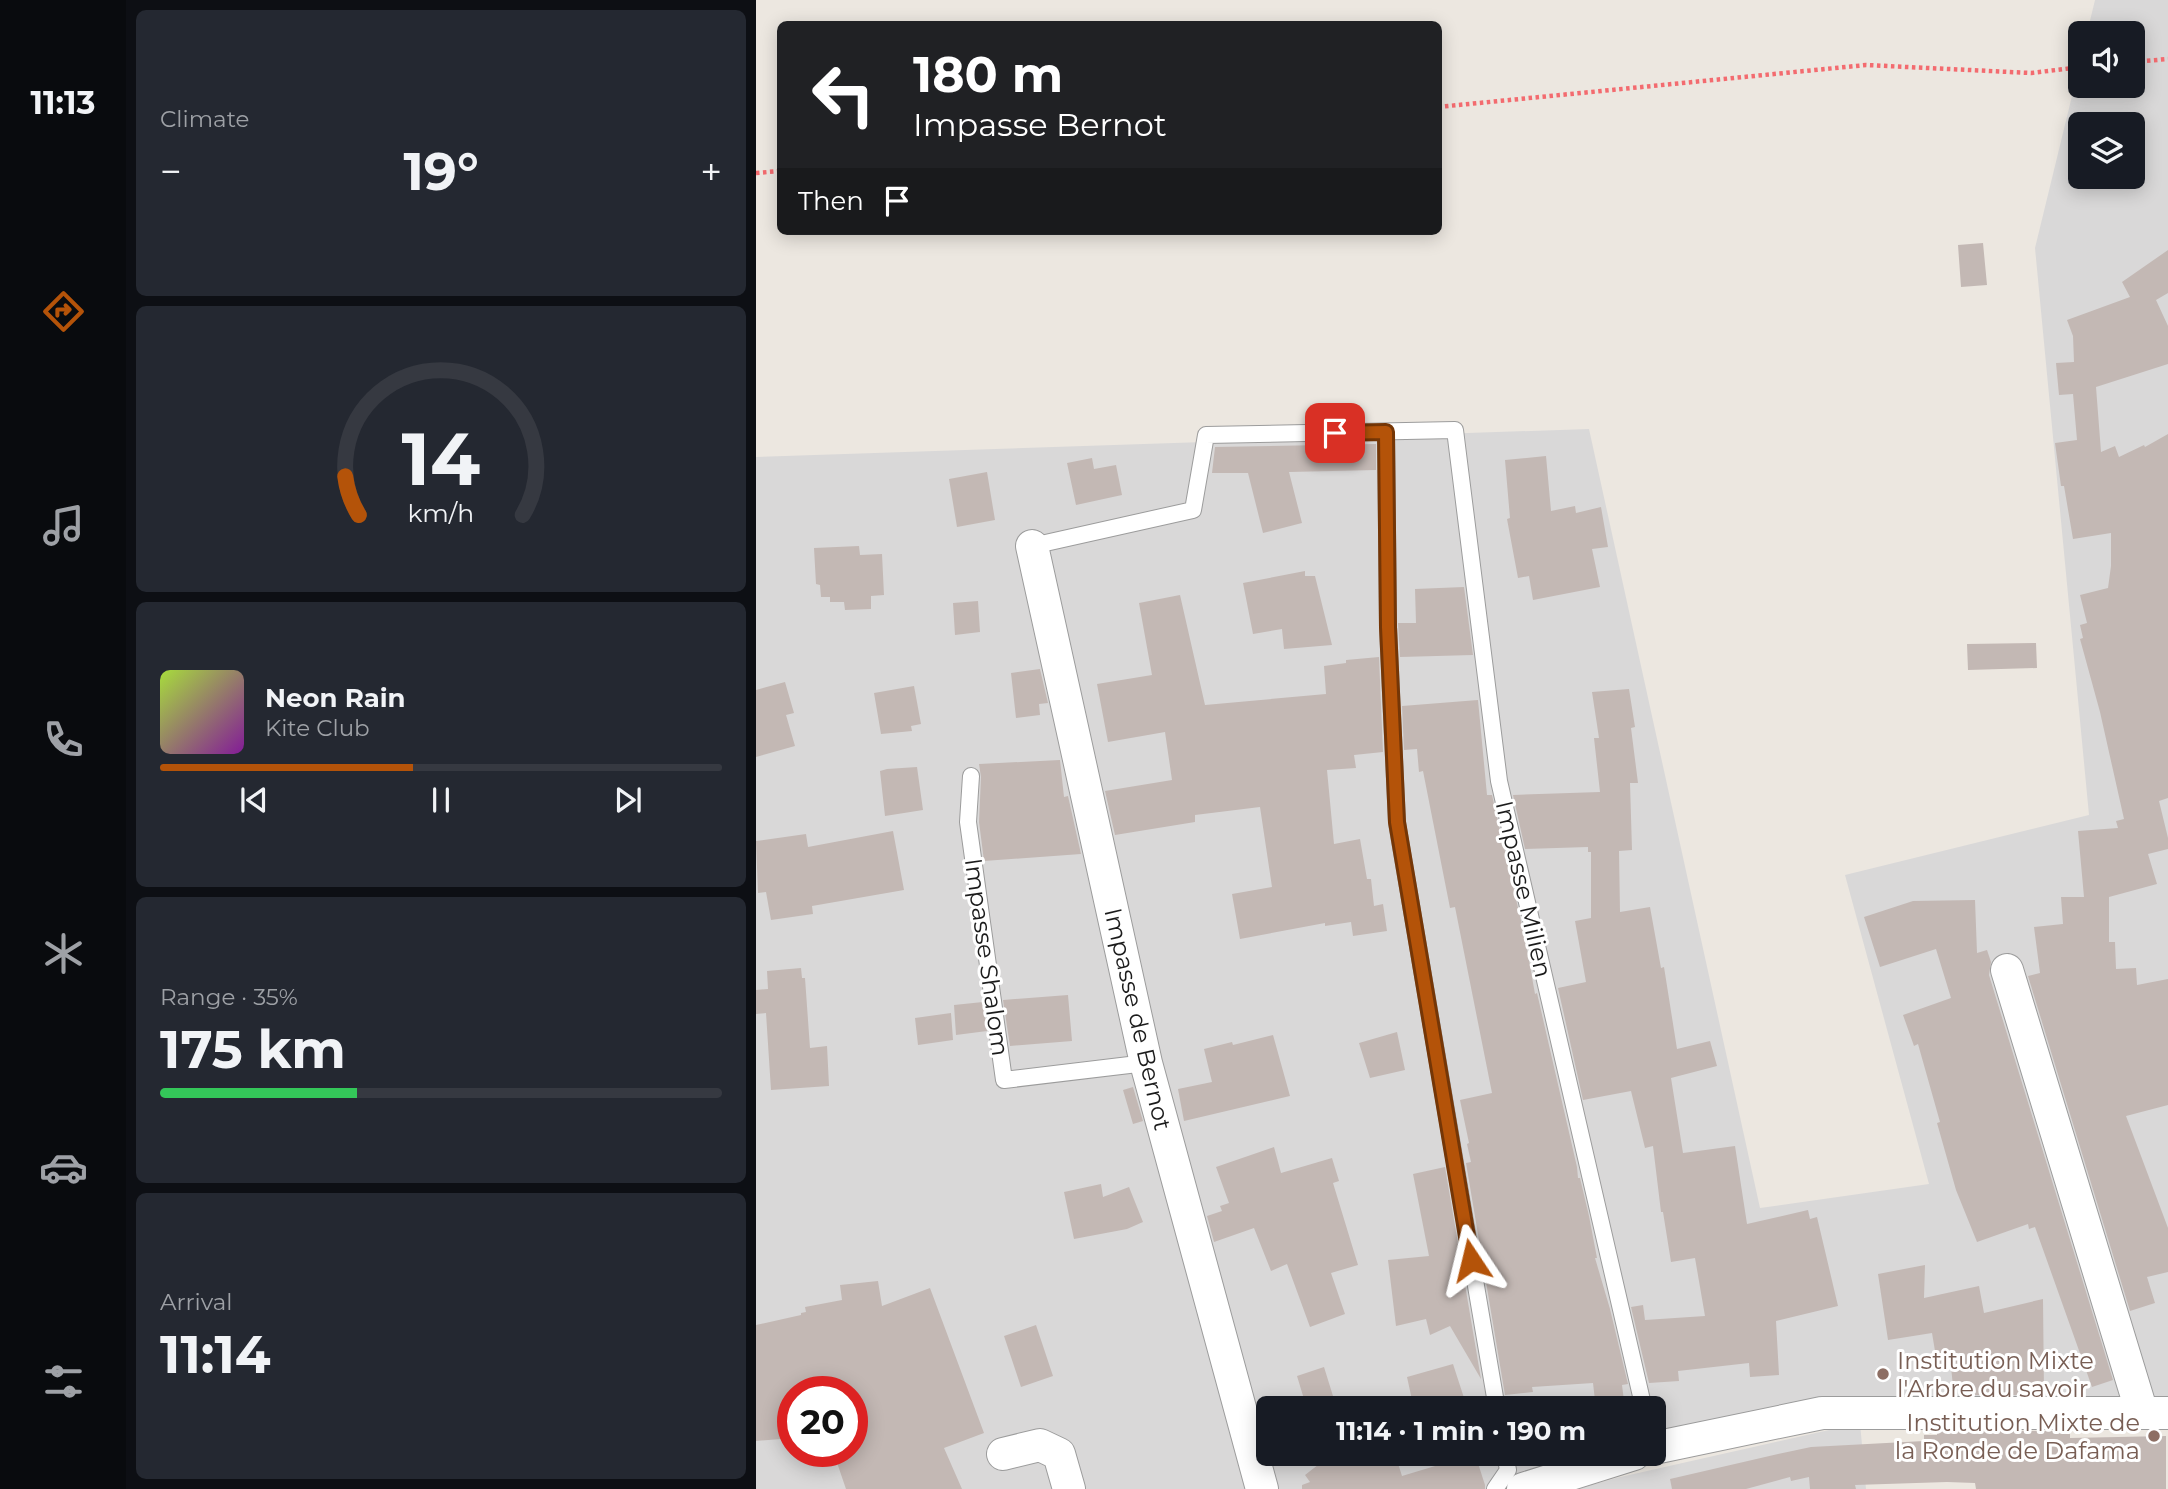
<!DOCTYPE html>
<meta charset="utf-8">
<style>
body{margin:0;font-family:Montserrat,sans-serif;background:#242831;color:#f1f3f6;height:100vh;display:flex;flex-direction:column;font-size:26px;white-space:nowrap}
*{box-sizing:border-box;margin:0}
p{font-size:23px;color:#9ea1a6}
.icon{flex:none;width:38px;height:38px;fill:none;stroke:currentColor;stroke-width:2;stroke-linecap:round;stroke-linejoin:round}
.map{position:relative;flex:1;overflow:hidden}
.side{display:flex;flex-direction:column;gap:10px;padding:10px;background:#0d0f14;width:630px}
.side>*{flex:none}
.guide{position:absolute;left:21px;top:21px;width:665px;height:214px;border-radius:10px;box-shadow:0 4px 18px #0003;background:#202124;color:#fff;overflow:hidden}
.tools{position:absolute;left:1312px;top:21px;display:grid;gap:14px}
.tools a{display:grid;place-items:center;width:77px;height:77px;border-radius:10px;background:#171b24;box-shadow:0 4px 18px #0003;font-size:35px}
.speed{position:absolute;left:21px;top:1376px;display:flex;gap:14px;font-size:35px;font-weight:700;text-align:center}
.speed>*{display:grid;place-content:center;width:91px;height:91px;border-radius:50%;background:#171b24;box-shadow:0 4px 18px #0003;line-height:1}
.speed .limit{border:10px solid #d22;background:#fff;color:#111}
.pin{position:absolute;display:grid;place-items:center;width:60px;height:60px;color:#fff;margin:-30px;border-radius:14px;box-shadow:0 4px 10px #0006}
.me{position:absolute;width:77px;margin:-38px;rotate:350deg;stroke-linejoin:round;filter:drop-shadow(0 0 5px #0008)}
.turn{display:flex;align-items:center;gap:24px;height:147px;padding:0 21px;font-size:32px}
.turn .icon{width:91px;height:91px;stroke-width:2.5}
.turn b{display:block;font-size:49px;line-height:60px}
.then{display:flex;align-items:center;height:66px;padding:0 21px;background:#0003;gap:14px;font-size:26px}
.big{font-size:52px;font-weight:700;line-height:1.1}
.side .tile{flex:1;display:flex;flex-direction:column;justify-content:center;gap:10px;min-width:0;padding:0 24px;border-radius:10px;background:#242831}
.side .dial{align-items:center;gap:0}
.dial svg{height:182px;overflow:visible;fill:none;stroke:#363941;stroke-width:7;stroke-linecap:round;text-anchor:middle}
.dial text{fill:#f1f3f6;stroke:none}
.song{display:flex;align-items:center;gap:21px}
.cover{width:84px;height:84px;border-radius:10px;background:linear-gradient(135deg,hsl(80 70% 55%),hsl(290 70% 35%))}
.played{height:7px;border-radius:4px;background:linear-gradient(90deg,#b45309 45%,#363941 45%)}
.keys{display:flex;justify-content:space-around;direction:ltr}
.heat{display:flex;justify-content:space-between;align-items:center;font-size:38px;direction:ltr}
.charge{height:10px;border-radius:5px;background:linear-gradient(90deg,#34c759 35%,#363941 0)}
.trip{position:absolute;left:500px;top:1396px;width:410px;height:70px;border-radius:10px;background:#171b24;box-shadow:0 4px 18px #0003;font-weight:700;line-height:70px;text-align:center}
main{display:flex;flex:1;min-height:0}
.tab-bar{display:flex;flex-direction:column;width:126px;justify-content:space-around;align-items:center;background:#090b0e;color:#9ea1a6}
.tab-bar .icon{width:49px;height:49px}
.tab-bar .current{color:#b45309}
.tab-bar b{font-size:32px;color:#f1f3f6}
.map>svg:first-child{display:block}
.residential{fill:#d9d8d8;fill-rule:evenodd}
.building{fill:#c3b8b4}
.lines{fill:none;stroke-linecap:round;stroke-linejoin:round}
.service-casing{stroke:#9c9c9c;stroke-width:18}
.minor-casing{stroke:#9c9c9c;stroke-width:34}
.path{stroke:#f36b6f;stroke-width:4.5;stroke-dasharray:3.5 3.5;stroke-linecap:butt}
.service{stroke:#fff;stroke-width:16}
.minor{stroke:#fff;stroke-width:32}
.route-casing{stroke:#753606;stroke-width:18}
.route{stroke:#b45309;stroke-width:12}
.education-dot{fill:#8d6e63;stroke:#fff;stroke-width:2.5}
.labels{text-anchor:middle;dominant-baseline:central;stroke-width:6;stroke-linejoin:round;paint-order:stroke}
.street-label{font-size:24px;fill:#1b1b1b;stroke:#fff}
.education-label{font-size:24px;fill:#785e54;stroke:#fff;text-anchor:start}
</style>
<main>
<nav class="tab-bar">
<b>11:13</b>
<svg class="icon current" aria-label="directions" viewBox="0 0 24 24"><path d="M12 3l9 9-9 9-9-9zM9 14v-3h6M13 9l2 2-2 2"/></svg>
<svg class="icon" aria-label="music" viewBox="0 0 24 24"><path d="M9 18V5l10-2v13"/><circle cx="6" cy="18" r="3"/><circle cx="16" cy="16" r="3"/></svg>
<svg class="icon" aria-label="phone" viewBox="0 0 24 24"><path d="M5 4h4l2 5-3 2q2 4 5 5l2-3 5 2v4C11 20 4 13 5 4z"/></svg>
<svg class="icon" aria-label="climate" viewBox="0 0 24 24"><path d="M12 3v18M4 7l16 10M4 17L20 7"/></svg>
<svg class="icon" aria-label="car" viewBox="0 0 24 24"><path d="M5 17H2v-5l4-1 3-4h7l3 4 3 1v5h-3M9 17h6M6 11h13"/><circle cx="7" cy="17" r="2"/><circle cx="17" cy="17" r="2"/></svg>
<svg class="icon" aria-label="filters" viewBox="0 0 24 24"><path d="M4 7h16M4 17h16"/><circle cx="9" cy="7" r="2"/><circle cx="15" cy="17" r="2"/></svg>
</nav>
<section class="side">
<div class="tile"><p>Climate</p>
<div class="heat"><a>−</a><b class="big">19°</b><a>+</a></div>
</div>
<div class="tile dial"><svg viewBox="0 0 100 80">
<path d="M14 69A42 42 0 1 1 86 69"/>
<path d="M14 69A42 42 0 0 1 8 52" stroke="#b45309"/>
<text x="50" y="56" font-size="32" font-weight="700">14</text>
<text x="50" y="72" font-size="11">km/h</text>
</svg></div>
<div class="tile">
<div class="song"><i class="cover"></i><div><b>Neon Rain</b><p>Kite Club</p></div></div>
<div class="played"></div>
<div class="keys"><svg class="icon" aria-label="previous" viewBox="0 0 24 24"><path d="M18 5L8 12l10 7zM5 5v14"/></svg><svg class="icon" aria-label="pause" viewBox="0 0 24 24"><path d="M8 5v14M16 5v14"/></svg><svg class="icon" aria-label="next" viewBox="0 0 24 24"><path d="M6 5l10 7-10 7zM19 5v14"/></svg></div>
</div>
<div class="tile"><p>Range · 35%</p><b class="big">175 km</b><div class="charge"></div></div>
<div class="tile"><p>Arrival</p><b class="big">11:14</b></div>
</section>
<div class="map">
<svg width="1412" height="1489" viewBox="0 0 1412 1489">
<rect width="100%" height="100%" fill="#ece7e0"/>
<path class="residential" d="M1339,0H1412V1419L1133,1399L808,1489H0V457L833,429L1004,1208L1173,1184L1089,875L1333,815L1279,248L1325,59V86H1377V33H1331ZM1325,124H1377V177H1325ZM37,1391H96V1451H37ZM513,1409H898V1454H513Z
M1104,1423L1110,1489H822L860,1478Z"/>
<path class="building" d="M1227,243L1231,285L1205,287L1202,245Z
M1412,250V293L1400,300L1412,326V364L1340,387L1345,452L1359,446L1363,457L1388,445L1389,447L1412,434V798L1403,801L1412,838V849L1392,854L1401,884L1353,897V942H1359L1360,969L1380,968L1381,985L1412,979V1105L1370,1116L1412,1228V1272L1391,1277L1399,1303L1374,1311L1272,976L1284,973L1278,927L1307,924L1305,897H1328L1322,831L1362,828L1360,821L1368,819L1344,712L1324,639L1327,638L1324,625L1331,623L1324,595L1352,588L1355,566V533L1317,539L1308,486H1305L1299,443L1321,440L1317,394L1303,395L1300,363L1318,362L1317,336L1311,320L1374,297L1366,282Z
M620,444V470L533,472L546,523L507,533L492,473H456L459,447Z
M790,456L795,511L819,506L820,513L845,507L852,547L836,549L844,587L777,600L773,576L762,578L751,519L754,518L749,460Z
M336,458L338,469L360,465L366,495L320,505L311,463Z
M231,472L239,520L201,527L193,479Z
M103,546L104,555L126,554L128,595L115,596V609L89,610L88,602H74V597H65L64,585L60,584L58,548Z
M549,571V576H559L576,645L528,649L526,629L497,634L487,583Z
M708,587L717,655L644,657L642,623H660L659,589Z
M424,595L449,705L570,694L568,666L590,663V660L623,657L627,752L598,755L600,768L571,770L578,844L604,839L611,879H615L618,906L627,904L631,931L597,936L595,922L569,926V923L484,939L476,894L516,887L504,807L439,815V822L359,835L349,791L416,780L409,732L352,742L341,684L396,675L383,603Z
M222,601L224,632L199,635L197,603Z
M1280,643L1281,668L1212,670L1211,644Z
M284,669L292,703L283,704L284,715L260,718L255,673Z
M29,682L38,713L30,715L39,746L0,757V690Z
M158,686L165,724L155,726L156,731L125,734L118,693Z
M873,689L879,727L875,728L882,783H874L876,850L863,851L864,912L894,907L905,968L908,967L921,1049L954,1041L961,1066L915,1078L927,1153L979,1146L991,1224L1052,1210L1054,1219L1061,1217L1082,1306L1020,1321L1023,1375L994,1377L993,1363L922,1371L923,1381L893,1383L875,1307L887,1305L889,1320L949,1316L939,1258L915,1262L907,1212H905L897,1146L889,1148L875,1091L827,1100L802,988L830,982L819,921L835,918V852H832V847L769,849L757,795L844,792L838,738H843L836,692Z
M722,700L731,795H736L769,938L779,994L781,993L821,1167L822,1178H824L833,1216L841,1258H839L854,1309L872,1384L866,1385L869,1409H840L837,1383L776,1387L777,1392L749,1395L710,1163L715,1162L711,1144L713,1143L704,1100L736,1093L699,907L694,908L667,771L663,772L661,749L648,750L646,706Z
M304,760L308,797L312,796L325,854L228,861L223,822L225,777L223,764Z
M161,767L167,810L129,816L124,771L131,769Z
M137,831L148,890L56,906L57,914L15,920L10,892L2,893L0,841L50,834L52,847Z
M1219,900L1221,953L1231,950L1235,962L1233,975L1357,1380L1336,1387L1279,1227L1273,1229L1272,1224L1221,1242L1200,1190L1181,1123L1184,1122L1162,1044L1158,1046L1147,1015L1195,998L1180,949L1124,967L1108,917L1157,901Z
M45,968L46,978H49L54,1048L71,1046L73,1086L15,1090L10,1013L0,1014V990L12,989L11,971Z
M312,995L316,1041L254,1046L247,1000Z
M227,1002L231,1031L200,1035L198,1005Z
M195,1013L197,1040L162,1045L159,1018Z
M641,1032L649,1070L614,1078L603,1043Z
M517,1035L534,1096L428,1121L422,1089L456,1082L448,1049L476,1042L477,1045Z
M377,1087L387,1121L377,1124L367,1090Z
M518,1147L525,1173L576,1158L583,1181L577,1183L602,1265L575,1273L589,1314L554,1327L531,1264L515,1271L498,1228L458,1242L451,1216L466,1211L464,1206L473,1203L460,1167Z
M689,1167L725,1379L694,1326L674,1335L670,1319L640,1326L632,1260L673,1256L657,1174Z
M345,1184L347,1197L373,1187L387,1222L371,1229L318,1239L308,1192Z
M1169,1265L1168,1298L1223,1286L1228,1313L1287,1299L1288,1395H1218L1216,1384L1197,1386L1195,1367L1182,1369L1176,1333L1132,1340L1122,1274Z
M122,1281L126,1306L174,1288L228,1433L188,1448L206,1489H90L77,1451H96V1391H37V1438L0,1441V1325L45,1315V1313L50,1312L49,1307L86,1300L84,1285Z
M280,1325L297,1376L265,1387L248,1336Z
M697,1364L709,1401L682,1409H658L651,1377Z
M568,1367L581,1409H551L541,1376Z
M1181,1431H1314V1438L1410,1436V1489H1220L1219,1483L1191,1482L1099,1485L1100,1489H1054L1053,1477L1035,1481L1034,1477L990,1489H916L914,1479L1022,1454L1055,1447L1168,1441V1435H1181Z
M576,1454H596L605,1465L639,1454L646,1476L719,1454L729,1485V1489H546V1485L554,1482L549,1475Z"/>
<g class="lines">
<defs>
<path id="service" d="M630,432L632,627L641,823L741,1409
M276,546L437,510L450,435L699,430L743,781L888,1409
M215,776L212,822L248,1080L390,1063
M739,1489L752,1470L749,1454"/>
<path id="minor" d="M276,546L390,1063L506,1489
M1251,970L1386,1413
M898,1448L1066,1413H1412
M247,1454L284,1445L303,1454L313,1489
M767,1489L878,1454"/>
</defs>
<use href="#service" class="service-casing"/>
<use href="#minor" class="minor-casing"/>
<path class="path" d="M1377,62L1412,59
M682,107L1110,65L1275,73L1325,67
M0,173L24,171"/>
<use href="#service" class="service"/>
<use href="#minor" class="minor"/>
</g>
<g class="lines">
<defs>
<path id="route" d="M579,433L630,432L632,627L641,822L715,1260"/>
</defs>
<use href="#route" class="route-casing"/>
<use href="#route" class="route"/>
</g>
<g class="education-dot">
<circle cx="1127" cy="1374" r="7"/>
<circle cx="1398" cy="1436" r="7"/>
</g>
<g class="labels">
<g class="street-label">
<text transform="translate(768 889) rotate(77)">Impasse Milien</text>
<text transform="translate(231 957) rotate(82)">Impasse Shalom</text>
<text transform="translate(382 1019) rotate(77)">Impasse de Bernot</text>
</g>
<g class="education-label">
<text x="1141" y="1360">Institution Mixte<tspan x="1141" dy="28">l'Arbre du savoir</tspan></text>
<text x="1384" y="1422" text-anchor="end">Institution Mixte de<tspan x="1384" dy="28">la Ronde de Dafama</tspan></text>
</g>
</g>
</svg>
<div class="tools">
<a><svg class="icon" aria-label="sound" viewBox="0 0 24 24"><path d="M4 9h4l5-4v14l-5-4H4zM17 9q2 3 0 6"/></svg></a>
<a><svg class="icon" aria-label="layers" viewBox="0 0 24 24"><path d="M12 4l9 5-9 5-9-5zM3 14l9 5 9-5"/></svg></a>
</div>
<div class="speed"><div class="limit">20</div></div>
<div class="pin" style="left:579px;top:433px;background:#d93025"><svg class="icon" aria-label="arrive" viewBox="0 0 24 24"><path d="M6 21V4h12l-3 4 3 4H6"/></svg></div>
<svg class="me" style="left:715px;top:1260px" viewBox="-20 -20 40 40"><path d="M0-17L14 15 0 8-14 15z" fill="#b45309" stroke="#fff" stroke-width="4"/></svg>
<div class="trip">11:14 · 1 min · 190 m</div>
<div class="guide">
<div class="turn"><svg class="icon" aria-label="left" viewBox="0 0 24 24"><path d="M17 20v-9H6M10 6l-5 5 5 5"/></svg><div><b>180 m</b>Impasse Bernot</div></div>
<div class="then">Then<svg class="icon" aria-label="arrive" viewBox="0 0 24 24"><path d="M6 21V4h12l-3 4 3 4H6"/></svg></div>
</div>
</div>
</main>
